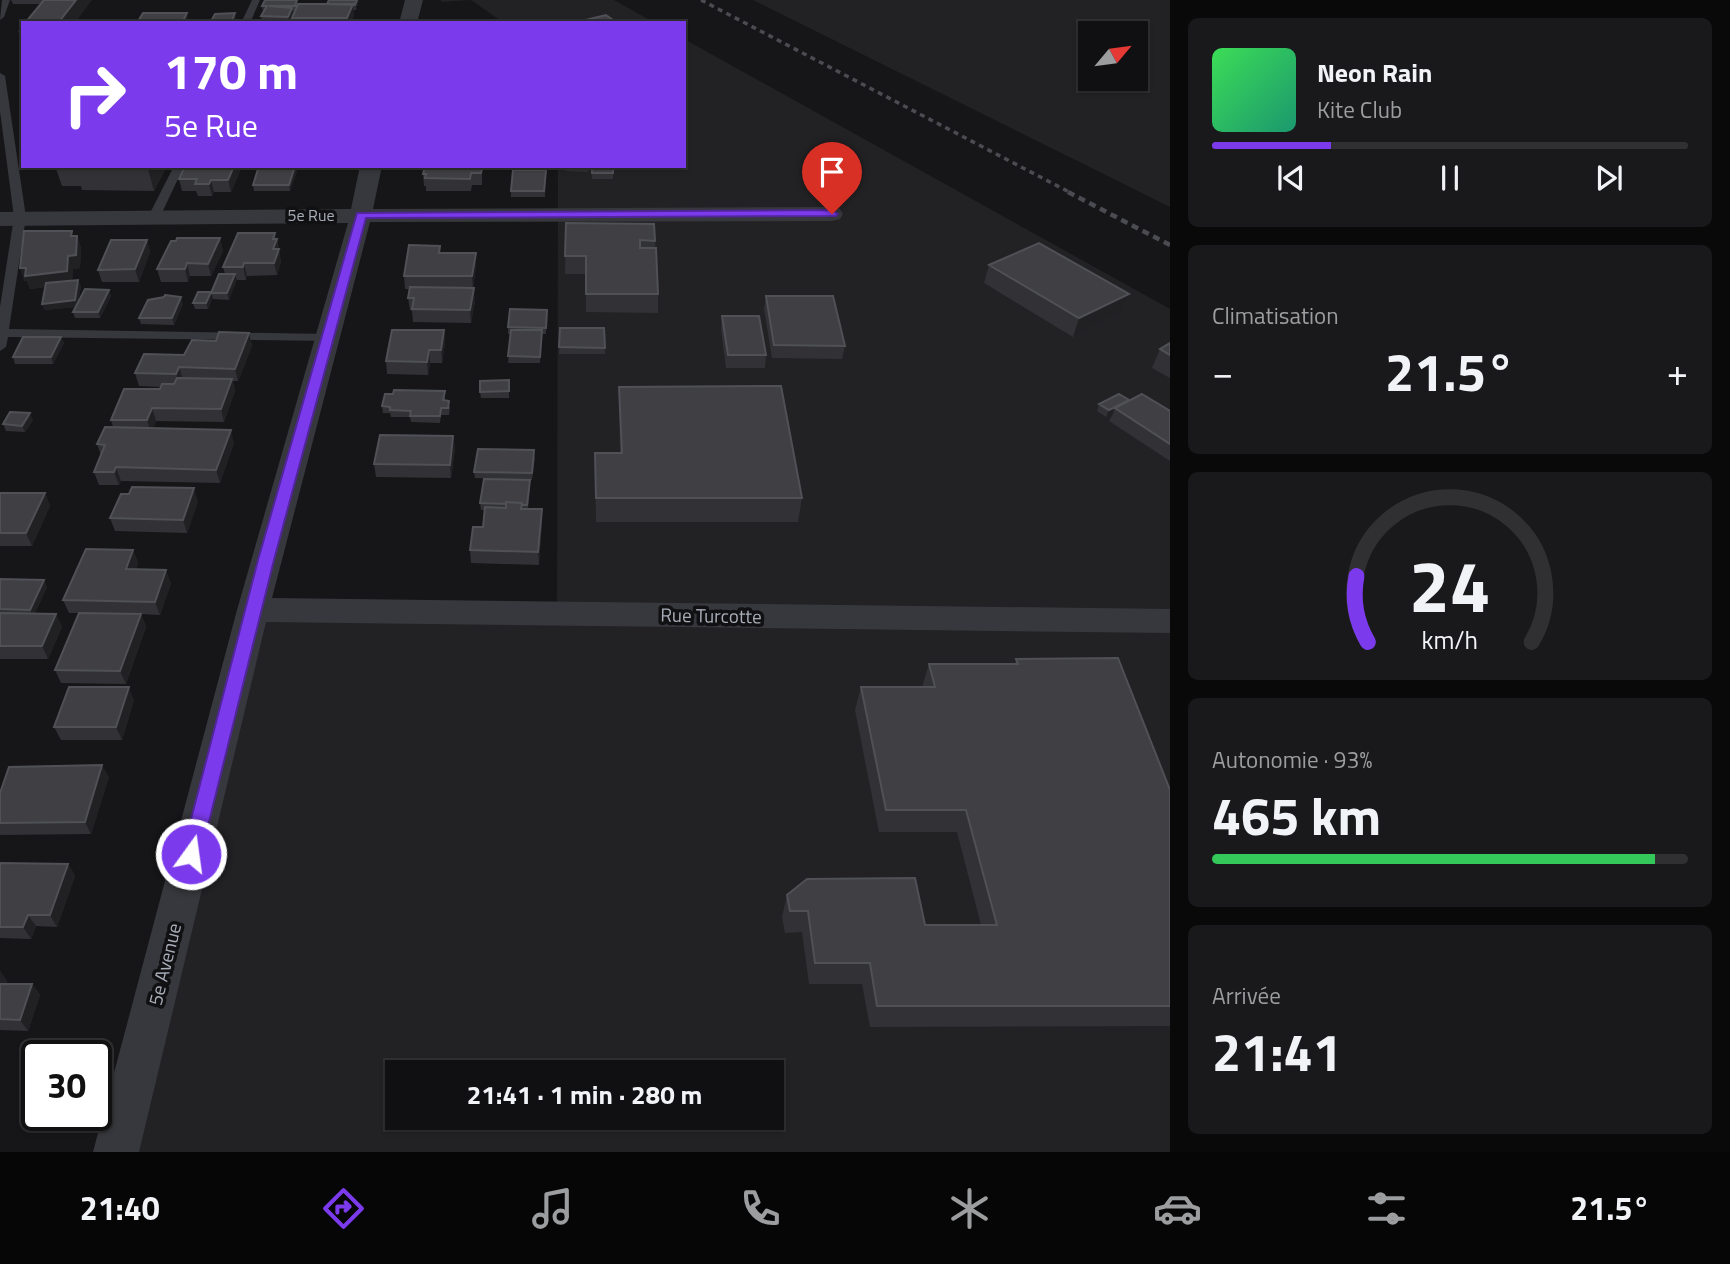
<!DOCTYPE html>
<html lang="fr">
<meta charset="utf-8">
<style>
body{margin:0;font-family:"Titillium Web",sans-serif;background:#19191b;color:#f1f3f6;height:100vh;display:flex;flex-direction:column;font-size:26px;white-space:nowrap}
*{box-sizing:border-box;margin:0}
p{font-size:23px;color:#9c9d9f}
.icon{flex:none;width:38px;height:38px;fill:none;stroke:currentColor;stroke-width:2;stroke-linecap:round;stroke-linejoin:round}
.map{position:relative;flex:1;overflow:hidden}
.side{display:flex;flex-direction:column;gap:18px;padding:18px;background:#09090a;width:560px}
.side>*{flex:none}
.banner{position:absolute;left:21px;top:21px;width:665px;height:147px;border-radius:0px;box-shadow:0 2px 5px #0004,0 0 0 2px #303032;background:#7c3aed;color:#fff;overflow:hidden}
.needle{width:46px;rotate:61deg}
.tools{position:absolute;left:1078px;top:21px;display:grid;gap:14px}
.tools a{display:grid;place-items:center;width:70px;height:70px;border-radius:0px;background:#101012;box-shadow:0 2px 5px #0004,0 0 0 2px #303032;font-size:35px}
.speed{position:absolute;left:21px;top:1040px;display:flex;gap:14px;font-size:35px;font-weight:700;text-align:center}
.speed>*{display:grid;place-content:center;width:91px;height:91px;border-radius:50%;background:#101012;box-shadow:0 2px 5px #0004,0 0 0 2px #303032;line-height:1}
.speed .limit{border:4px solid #111;border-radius:10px;background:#fff;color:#111}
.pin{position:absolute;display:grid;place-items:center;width:60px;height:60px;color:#fff;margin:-72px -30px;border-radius:50% 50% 50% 0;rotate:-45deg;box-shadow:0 0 7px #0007}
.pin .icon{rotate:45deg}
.me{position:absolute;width:77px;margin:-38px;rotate:14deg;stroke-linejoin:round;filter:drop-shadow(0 0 5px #0008)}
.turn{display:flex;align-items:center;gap:24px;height:147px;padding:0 28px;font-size:32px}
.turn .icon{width:91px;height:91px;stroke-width:2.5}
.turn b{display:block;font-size:49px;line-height:60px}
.big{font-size:52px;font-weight:700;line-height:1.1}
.side .widget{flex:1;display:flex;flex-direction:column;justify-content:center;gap:10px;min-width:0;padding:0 24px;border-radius:10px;background:#19191b}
.side .dial{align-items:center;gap:0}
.dial svg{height:182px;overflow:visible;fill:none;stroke:#303032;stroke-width:7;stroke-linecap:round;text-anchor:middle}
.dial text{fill:#f1f3f6;stroke:none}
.song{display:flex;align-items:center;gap:21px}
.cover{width:84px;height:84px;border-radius:10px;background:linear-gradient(135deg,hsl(130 70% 55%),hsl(160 70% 35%))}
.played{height:7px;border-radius:4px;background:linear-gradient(90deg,#7c3aed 25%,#303032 25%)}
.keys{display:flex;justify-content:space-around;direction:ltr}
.heat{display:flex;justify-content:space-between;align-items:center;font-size:38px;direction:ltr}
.charge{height:10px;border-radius:5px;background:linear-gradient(90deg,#34c759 93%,#303032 0)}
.trip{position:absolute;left:385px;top:1060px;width:399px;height:70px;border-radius:0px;background:#101012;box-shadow:0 2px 5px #0004,0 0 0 2px #303032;font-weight:700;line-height:70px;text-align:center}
.tabs{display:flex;height:112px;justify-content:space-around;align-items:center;background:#060607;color:#9c9d9f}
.tabs .icon{width:49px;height:49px}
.tabs .on{color:#7c3aed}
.tabs b{font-size:32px;color:#f1f3f6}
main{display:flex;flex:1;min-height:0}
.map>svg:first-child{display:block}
.built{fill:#222225;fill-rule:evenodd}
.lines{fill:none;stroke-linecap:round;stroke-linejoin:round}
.service{fill:#37383d;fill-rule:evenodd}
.minor{fill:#37383d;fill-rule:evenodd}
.rail-far1{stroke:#4a4c52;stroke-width:3.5;stroke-dasharray:5 4.5;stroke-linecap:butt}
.rail{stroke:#4a4c52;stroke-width:4.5;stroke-dasharray:7 5;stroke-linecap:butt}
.wall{fill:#323236}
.shaded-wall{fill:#212124}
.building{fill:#3f3f44;stroke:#4f5156;stroke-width:2}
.route{fill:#7c3aed;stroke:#51269a;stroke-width:2}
.labels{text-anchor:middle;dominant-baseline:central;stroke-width:7;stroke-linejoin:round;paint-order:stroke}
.far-street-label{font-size:16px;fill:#a8adb8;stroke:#111113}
.street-label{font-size:19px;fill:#a8adb8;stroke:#111113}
</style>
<main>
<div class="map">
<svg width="1170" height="1152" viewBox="0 0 1170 1152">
<rect width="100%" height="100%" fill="#161618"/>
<path class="built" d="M441,0H614L655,23H504L471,0L441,2Z
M753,0H1170V207ZM1090,33H1136V79H1090Z
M684,39L1170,309V1152H110L251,607L557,620L558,166H684ZM397,1073H772V1118H397Z"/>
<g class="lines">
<path class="service" d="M2,0H10L4,17L0,20Z
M252,0H260L250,23H241Z
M0,73L5,76L26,217L9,329L326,334L332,338L331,341L8,337L6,347L0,351V307L14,217L0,111Z
M174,166H184L160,217L150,219L148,217Z"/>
<path class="minor" d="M405,0H423L417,23H399Z
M360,166H382L373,209L832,207L840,209L843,214L840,219L832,221L370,222L272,598L1170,609V633L266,622L139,1152H93L237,610L348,223L0,226V212L351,209Z"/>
<path class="rail-far1" d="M701,0L1071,193"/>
<path class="rail" d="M1068,192L1170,245"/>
</g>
<path class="wall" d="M11,0H92L40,4H13Z
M329,0H359L356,10H353L354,15L351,23H293L292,18L295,11H293V13L288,22H262L261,16L264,11H263L262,6L327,4Z
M23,26V45L18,31Z
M55,166H167L154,191L82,190L81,186H62Z
M185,166H238L240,171L231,192H214L212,196H198L196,191H182L179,179Z
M259,166H297L298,168L290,191H254L253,185Z
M565,166H589L588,172L565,171Z
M592,166H613V179H592Z
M475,169H482V185H472L471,191H426V186H424L423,174Z
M546,170L545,197H511V191Z
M566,223L655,241L658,294V313L586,312V274H565Z
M74,236H77L81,248L80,268L73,269L72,280L81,286L78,301L109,290L111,296L100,318H75L73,312L75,307L44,310L45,287L30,289L27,281H24Z
M220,238L223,251L211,276H190L188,282H161L157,269Z
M277,239L281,262L277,275L247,276L246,280H236L229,300L213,299L211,293L225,274L223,267Z
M147,240L150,252L139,282H102L98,270Z
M441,253L476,265L473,288L475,301L471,323L413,322L412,311L410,310L408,298L410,289H405L404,276Z
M989,265L1129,294L1123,312L1073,337L984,283Z
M766,296L845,346L842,359L772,358L764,309Z
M212,299L208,309H195L193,303Z
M183,304L174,325L141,324L139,318Z
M547,310L546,334H542L540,363H508L511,334H508V327Z
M722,316L766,355L765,368H726L721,329Z
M560,328H604L605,354H559Z
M444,330L445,343L442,363H430L428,375L387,374L386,361Z
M249,333L252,346L238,381H233L235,391L224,422L156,421L153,428L234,443L220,483L121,481L119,485H99L94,472L101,455L97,444L113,427L111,420L160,389L161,387L139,386L135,373L184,355L216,341Z
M61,337L64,343L53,364H15L13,357Z
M1170,343V378L1152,368L1160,349Z
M509,380V398H481L480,392Z
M619,387L802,498L798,522H596L595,453H620Z
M445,397V401L450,407L449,415H441L440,423L411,422L410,417H391L390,413H383L382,406Z
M1129,400L1170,411V461L1109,421L1113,414L1106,417L1097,411L1099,404Z
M33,420L25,432L6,431L3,424Z
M453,436L455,449L451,478L376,477L374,464Z
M535,457L532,480L475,478L474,472Z
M530,487L528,509H542V522L539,565L471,563L470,550L483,527L485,510H481L480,503Z
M0,493H45L50,506L32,546H0Z
M198,501L187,533L115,531L110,518Z
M133,550L138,563L136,569L171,583L160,615L141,614L146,627L126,684L61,683L55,670L79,613H69L63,600Z
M0,579L47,587L35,613L56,614L62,627L48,659H0Z
M1016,659L1170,790V1026L870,1027L862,984H809L802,932L785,933L782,917L787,895L925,925H981L957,832H879L855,710L861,687H922L929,664H1015Z
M134,700L122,740H61L54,727Z
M109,777L91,834L0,835V793Z
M0,863L68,864L75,876L57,927L36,926L31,939L0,938Z
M0,971L7,981L6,984H32L40,995L28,1031L0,1030Z"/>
<path class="shaded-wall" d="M76,0H92L75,23H58Z
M357,0H359L356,10L355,5Z
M353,4L354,15L351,23H348L347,18Z
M292,8L293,13L288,22V17Z
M187,13L189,23H182Z
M235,13L237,23H231Z
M149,166H167L154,191L148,169Z
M234,166H238L240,171L231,192L228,180Z
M295,166H297L298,168L290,191L289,185Z
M211,180L214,192L212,196L209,184Z
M275,233L281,262L277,275L274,263L273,249V239Z
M77,236L81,248L80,268L73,269L72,283L30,289L27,281H24L20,268L68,256Z
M220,238L223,251L211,276L208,264Z
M147,240L150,252L139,282L135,269Z
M476,253V265L473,289L472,276Z
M187,263L190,276L188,282L185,269Z
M244,263L247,276L246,280L243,267Z
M235,274L237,280L229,300L227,293Z
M78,280L81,286L77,307L44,310L42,304Z
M474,288L475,301L471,323L470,310Z
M109,290L111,296L100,318L98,312Z
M211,292L212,299L208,309L206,303Z
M1129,294L1123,312L1073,337L1079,318Z
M181,297L183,304L174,325L172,318Z
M444,330L445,343L442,363L441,350Z
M249,333L252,346L238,381L235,369Z
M61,337L64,343L53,364L51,357Z
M429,350L430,363L428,375L427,362Z
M179,367L183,380L180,387L176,374Z
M232,379L235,391L224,422L221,409Z
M1129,400L1115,408L1113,414L1106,417L1109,410Z
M152,408L156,421L151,433L147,420Z
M30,413L33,420L25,432L22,426Z
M231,430L234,443L220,483L216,470Z
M453,436L455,449L451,478L450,465Z
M116,467L121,481L119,485L114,472Z
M194,488L198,501L187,533L183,520Z
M45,493L50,506L32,546L26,533Z
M542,509V522L539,565L538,552Z
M133,550L138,563L131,582L126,569Z
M166,570L171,583L160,615L155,602Z
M44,580L47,587L33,617L30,610Z
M56,614L62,627L48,659L42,646Z
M141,614L146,627L126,684L120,671Z
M129,687L134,700L122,740L116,727Z
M102,765L109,777L91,834L85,822Z
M68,864L75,876L57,927L50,915Z
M28,915L36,926L31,939L23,927Z
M0,971L7,981L2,995L0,992Z
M32,984L40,995L28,1031L20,1020Z"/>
<path class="building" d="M44,0H76L58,23H25Z
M265,0H297L295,6H269L292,8L288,17L261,16L267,6H262Z
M329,0H357L355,5L327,4Z
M298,4H353L347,18H292Z
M143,13H187L182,23H137Z
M235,13L231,23H210L215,14Z
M606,15L617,23H573Z
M76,166H149L148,169L75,168Z
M185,166H234L228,180H211L209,184H195L197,179H179Z
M259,166H295L289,185H253Z
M425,166H473V169H482L481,173H471L470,179L425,178L426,174H423Z
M592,166H613V173H592Z
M513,170H546L544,191H511Z
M566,223L654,224L655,241L640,240V248H656L658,294H586V256H565Z
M24,231H72L71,236H77L76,255L68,256L67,271L25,276L26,268H20Z
M238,233H275L273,239H277L273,249H279L274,263H244L243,267H223Z
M177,238H220L208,264L187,263L185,269H157L171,241H176Z
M111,240H147L135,269L98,270Z
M1039,243L1129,294L1079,318L989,265Z
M409,245L440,246L439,253H476L472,276H404Z
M219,274H235L227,293H211Z
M78,280L75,300L42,304L46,283Z
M410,287L474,288L470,310L412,309L414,298H408Z
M85,289L109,290L98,312H73Z
M198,292H211L206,303H193Z
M165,295L181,297L172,318H139L148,300L164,297Z
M766,296H833L845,346L774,345Z
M510,309L547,310L546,328L508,327Z
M722,316H759L766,355H728Z
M560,328H604L605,348L559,347Z
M392,330H444L441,350H429L427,362L386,361Z
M511,330H542L540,357L508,356Z
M219,332L249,333L235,369L179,367L176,374L135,373L144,354L184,355L192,340L216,341Z
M23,337H61L51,357H13Z
M1170,343V355L1160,349Z
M177,378L232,379L221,409L152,408L147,420H111L124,389H160L162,384H174Z
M509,380V391L480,392V381Z
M781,386L802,498H596L595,453H622L619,387Z
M394,390L445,391L443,400L449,401L448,408H441L440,416H410L411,411L390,410V407L382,406L385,394H393Z
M1119,394L1129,400L1109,410L1099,404Z
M1142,394L1170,411V444L1115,408Z
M10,412L30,413L22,426L3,424Z
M105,427L231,430L216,470L116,467L114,472H94L105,445L97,444Z
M380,435L453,436L450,465L374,464Z
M478,449L534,450L532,473L474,472Z
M484,479L530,480L527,505H522V503L506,502V504L480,503Z
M132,487L194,488L183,520L110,518L121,494H129Z
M0,493H45L26,533H0Z
M506,502L522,503L521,509H542L538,552L470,550L473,527H483L485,507L506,508Z
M86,549L133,550L126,569L166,570L155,602L63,600Z
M0,579L44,580L30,610L0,609Z
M0,613L56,614L42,646H0Z
M79,613L141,614L120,671L55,670Z
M1118,658L1170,790V1006H877L870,963H815L808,911H790L787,895L807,879L915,878L925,925H997L966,810H886L861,687H935L929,664H1018L1016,659Z
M69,687H129L116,727H54Z
M102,765L85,822L0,823V793L9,767Z
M0,863L68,864L50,915H28L23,927H0Z
M0,984H32L20,1020L0,1019Z"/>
<path class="route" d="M832,210L838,214L836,216L366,218L274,560L201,854L198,860L191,862L184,860L182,854L258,560L357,213Z"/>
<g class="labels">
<g class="far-street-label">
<text x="311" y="215">5e Rue</text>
</g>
<g class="street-label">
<text transform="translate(711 615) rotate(1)">Rue Turcotte</text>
<text transform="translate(164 964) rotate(-76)">5e Avenue</text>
</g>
</g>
</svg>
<div class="tools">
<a><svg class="needle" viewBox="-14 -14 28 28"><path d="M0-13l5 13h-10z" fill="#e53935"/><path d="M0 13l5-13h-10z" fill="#9c9d9f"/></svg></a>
</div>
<div class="speed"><div class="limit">30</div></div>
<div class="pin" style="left:832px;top:214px;background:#d93025"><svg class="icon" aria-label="arrive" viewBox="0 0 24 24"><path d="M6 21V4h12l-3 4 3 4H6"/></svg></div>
<svg class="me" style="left:191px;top:854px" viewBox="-20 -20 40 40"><circle r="17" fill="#7c3aed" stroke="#fff" stroke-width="3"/><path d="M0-11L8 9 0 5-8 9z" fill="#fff"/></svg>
<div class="trip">21:41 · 1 min · 280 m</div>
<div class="banner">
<div class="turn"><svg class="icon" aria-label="right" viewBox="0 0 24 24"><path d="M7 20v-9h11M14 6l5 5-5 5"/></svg><div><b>170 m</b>5e Rue</div></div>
</div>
</div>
<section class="side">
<div class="widget">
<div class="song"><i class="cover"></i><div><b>Neon Rain</b><p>Kite Club</p></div></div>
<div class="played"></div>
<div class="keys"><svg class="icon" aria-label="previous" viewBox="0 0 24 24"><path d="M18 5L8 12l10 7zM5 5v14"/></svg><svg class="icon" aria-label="pause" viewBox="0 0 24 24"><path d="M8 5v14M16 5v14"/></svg><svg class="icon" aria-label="next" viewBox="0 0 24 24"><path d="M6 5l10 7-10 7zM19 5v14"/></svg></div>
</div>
<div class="widget"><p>Climatisation</p>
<div class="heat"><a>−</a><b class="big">21.5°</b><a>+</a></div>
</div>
<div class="widget dial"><svg viewBox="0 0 100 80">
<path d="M14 69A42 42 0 1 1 86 69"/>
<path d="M14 69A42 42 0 0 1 9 40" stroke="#7c3aed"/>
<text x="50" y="56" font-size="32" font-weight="700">24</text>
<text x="50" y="72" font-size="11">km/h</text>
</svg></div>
<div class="widget"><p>Autonomie · 93%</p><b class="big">465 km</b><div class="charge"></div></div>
<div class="widget"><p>Arrivée</p><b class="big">21:41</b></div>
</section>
</main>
<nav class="tabs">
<b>21:40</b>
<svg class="icon on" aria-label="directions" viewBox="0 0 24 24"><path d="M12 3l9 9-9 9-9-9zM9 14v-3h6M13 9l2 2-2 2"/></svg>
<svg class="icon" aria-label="music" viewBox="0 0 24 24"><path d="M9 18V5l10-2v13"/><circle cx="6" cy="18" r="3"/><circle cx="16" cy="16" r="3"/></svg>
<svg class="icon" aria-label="phone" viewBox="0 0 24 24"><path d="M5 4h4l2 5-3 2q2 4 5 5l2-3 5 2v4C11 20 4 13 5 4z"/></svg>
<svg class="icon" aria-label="climate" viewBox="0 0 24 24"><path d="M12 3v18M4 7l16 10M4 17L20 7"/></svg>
<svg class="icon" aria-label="car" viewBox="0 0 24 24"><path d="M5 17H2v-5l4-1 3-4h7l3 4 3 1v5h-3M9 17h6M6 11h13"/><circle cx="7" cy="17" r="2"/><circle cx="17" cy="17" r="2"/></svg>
<svg class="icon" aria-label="filters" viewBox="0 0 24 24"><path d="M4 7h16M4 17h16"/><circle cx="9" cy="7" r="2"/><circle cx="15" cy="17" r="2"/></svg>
<b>21.5°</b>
</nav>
